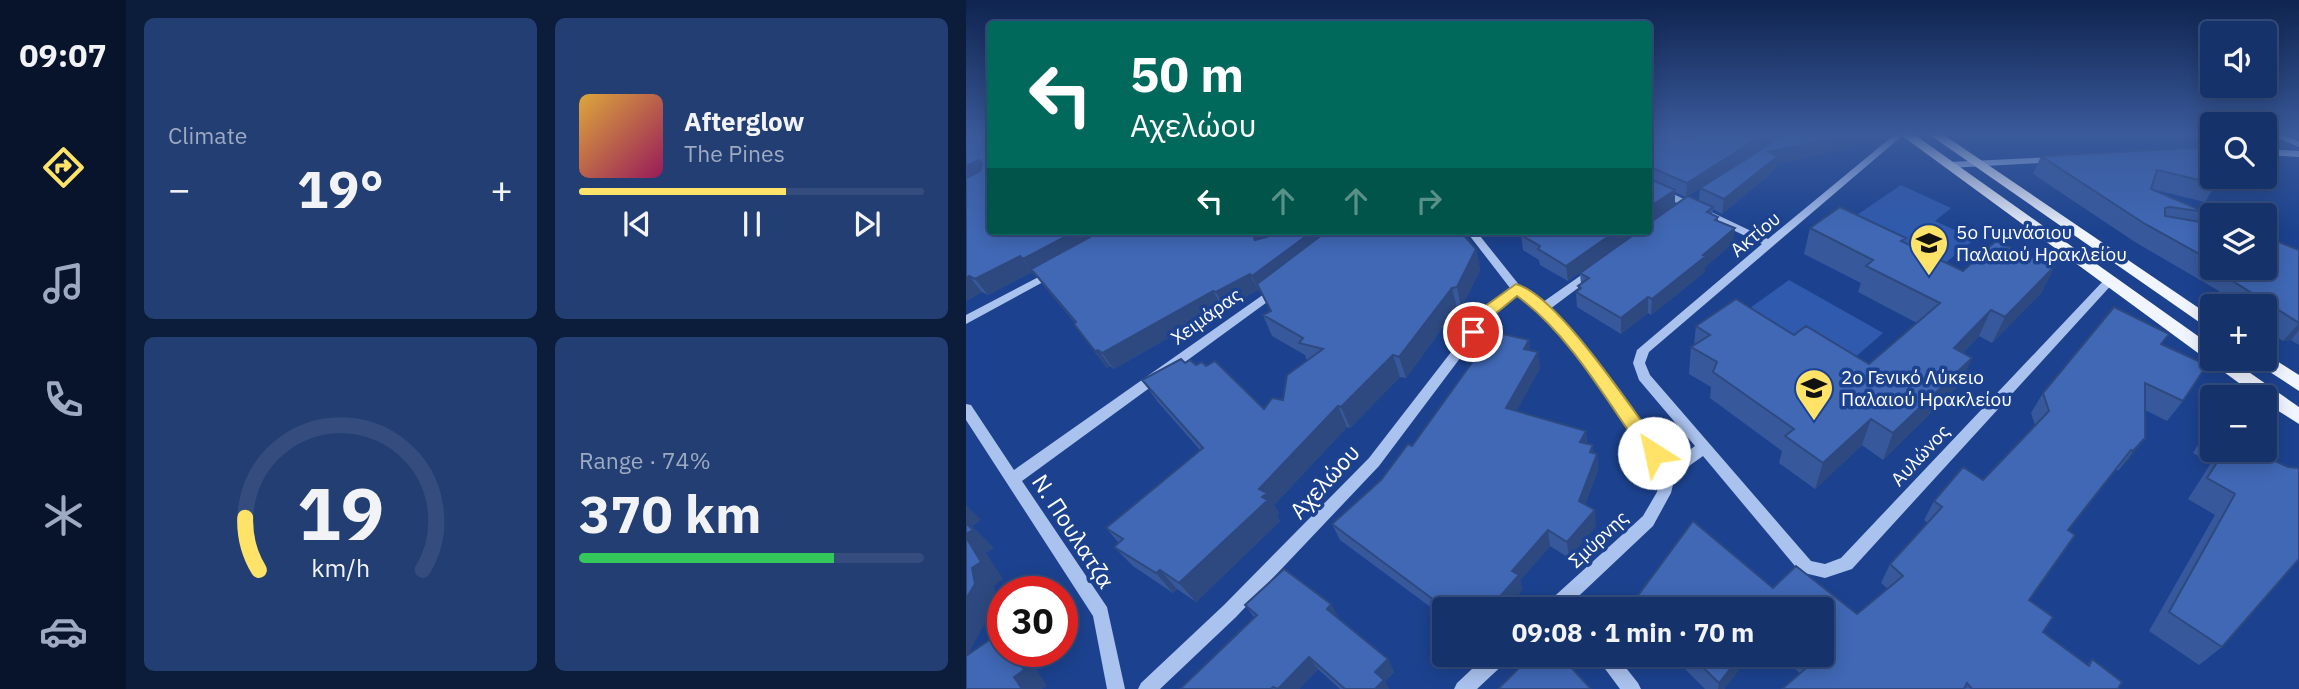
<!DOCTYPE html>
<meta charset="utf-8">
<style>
body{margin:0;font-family:"IBM Plex Sans",sans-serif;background:#223e73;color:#f1f3f6;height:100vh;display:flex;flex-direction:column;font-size:26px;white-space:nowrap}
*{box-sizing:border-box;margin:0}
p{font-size:23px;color:#9daac1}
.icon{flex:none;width:38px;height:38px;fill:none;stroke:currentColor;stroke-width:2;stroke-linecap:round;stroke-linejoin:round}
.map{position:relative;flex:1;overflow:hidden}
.side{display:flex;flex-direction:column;gap:18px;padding:18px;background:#0c1c3b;width:840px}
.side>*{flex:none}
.banner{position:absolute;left:21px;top:21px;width:665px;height:214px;border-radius:7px;box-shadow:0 4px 18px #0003,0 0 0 2px #344d7e;background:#00695c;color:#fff;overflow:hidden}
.controls{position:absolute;left:1234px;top:21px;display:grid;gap:14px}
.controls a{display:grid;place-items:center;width:77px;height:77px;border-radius:7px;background:#15326b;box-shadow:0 4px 18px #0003,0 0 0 2px #344d7e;font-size:35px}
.speed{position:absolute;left:21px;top:576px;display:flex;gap:14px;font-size:35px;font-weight:700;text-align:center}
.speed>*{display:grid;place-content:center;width:91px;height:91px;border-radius:50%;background:#15326b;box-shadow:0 4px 18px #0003,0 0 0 2px #344d7e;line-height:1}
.speed .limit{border:10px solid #d22;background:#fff;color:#111}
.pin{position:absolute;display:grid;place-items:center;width:60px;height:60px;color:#fff;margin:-30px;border:4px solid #fff;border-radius:50%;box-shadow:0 2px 7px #0007}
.me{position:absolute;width:77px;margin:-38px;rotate:325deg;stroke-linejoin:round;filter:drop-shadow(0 0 5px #0008)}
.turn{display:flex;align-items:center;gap:24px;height:147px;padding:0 28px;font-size:32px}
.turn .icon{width:91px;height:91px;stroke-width:2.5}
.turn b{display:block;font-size:49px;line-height:60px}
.lanes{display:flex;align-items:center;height:66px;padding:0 28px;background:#0003;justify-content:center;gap:35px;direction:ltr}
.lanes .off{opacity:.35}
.big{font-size:52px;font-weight:700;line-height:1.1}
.side .widget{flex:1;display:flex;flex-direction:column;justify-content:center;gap:10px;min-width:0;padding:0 24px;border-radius:10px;background:#223e73}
.side .dial{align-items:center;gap:0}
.dial svg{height:182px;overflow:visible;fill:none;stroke:#344d7e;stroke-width:7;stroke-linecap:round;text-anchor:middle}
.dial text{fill:#f1f3f6;stroke:none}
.song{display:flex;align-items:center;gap:21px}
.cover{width:84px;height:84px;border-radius:10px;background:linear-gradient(135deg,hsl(40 70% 55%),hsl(330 70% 35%))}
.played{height:7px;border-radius:4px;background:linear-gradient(90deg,#fee368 60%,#344d7e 60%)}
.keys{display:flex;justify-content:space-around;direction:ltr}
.heat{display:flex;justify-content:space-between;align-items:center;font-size:38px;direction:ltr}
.charge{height:10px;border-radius:5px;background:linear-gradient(90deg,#34c759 74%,#344d7e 0)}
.side .tiles{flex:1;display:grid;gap:18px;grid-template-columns:repeat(2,1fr)}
.trip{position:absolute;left:466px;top:597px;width:402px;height:70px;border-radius:7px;background:#15326b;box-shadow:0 4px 18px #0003,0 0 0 2px #344d7e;font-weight:700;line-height:70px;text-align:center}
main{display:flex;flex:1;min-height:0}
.tabs{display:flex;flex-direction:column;width:126px;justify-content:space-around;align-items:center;background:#08142b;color:#9daac1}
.tabs .icon{width:49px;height:49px}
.tabs .selected{color:#fee368}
.tabs b{font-size:32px;color:#f1f3f6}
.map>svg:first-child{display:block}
.green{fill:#2f5aad}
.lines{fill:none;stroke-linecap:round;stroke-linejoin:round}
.minor{fill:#aac2ee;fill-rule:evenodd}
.major{fill:#f1f5ff;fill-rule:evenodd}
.wall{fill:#37599c}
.shaded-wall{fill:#2d497f}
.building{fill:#4068b5;stroke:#2d497f;stroke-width:2}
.route{fill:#fee368;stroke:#a59444;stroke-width:2}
.labels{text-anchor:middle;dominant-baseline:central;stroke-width:7;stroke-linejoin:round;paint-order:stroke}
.poi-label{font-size:19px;fill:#fff;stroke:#1c428f;text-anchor:start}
.street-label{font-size:19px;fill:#fff;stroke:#1c428f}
.near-street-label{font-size:23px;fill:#fff;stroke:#1c428f}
</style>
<main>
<nav class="tabs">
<b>09:07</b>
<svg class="icon selected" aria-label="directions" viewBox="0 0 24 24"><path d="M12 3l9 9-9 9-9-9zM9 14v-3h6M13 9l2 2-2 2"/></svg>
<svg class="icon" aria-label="music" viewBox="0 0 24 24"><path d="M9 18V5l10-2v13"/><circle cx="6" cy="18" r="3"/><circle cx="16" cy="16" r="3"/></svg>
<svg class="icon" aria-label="phone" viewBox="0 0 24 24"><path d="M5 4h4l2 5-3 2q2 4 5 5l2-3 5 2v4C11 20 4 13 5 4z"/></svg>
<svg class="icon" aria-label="climate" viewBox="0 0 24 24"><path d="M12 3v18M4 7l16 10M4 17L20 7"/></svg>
<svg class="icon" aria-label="car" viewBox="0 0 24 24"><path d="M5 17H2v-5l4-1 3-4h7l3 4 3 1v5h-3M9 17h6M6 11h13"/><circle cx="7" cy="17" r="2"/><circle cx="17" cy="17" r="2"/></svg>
</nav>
<section class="side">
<div class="tiles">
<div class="widget"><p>Climate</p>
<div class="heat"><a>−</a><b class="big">19°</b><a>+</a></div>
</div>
<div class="widget">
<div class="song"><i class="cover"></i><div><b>Afterglow</b><p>The Pines</p></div></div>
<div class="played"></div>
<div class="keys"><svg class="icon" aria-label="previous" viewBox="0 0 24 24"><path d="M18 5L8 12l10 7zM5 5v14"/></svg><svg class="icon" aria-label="pause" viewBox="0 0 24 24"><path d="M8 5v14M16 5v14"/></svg><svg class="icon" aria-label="next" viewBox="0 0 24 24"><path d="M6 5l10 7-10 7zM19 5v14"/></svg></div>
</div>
<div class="widget dial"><svg viewBox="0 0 100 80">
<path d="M14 69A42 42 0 1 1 86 69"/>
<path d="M14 69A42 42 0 0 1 8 46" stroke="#fee368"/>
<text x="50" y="56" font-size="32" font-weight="700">19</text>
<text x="50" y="72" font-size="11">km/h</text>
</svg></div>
<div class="widget"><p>Range · 74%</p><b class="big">370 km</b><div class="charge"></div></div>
</div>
</section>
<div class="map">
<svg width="1333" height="689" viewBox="0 0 1333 689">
<rect width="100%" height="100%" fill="#1c428f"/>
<path class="green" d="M935,185L985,208L969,221L1009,239L967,273L879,223Z
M823,280L917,333L879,366L784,308Z"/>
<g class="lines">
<path class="minor" d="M928,135H937L683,352L679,363L684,375L845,561L859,564L875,558L1139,279H1147L1149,281L886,569L859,578L834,572L737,456L709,476L705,493L687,526L599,609H579L581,603L677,516L691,492L695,474L603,345L573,311L550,295L528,313L413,466L270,617L194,689H172L175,683L258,605L403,458L520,307L544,288L500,231H510L554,286L577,302L624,269H632L633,271L632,273L584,309L611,339L704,464L729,446L673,380L667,363L671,350L796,244L682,189V182L802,239Z
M1305,135H1317L1333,141V147Z
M1298,149L1333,151V157L1298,155Z
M1088,157L1093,160L1091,162L983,168L978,165L983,162Z
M86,270L90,271L92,273L90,275L0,324V315Z
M311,285L317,289L315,292L56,481L141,607L159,689H141L127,616L0,420V404L5,405L48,470Z
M522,654H545L542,660L511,689H488L491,683Z
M628,654H649L672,683L675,689H654Z"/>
<path class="major" d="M935,135H949L1246,346V359H1264L1333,407V424L1298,402V397H1292Z
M964,135H978L1246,317V331Z
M1298,353L1333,375V391L1290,363L1287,359H1298Z"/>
</g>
<path class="wall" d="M0,135H24V231L510,249L514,270L495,308H491L440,378L434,377L384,428L381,427L308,505L313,513L311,515L314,521L230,602L211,589L207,593L167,566L148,547L153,543L140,528L234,450L191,401L176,380L219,363L240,366L298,409L317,400L341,361L339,355L306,336L297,315L304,311L294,291L293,292L292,290L258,308L256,307L148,369L144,366L141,368L108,324L109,323L69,275H68L66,272L22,295L16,292L0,301Z
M817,135L720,197L709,192V204L682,222V138L720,139Z
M818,135L884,148L810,164L809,170L756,214L747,209L746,214L752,217V221L767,243L739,267V272L685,315L682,313L655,334L611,307L610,292L612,290V286L615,284L614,273L733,201L734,188Z
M1246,147L1250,184L1239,202L1185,189L1239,212L1233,221L1246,224V268H1298L1333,250V345L1325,340L1317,341L1298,329V306H1264L1249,297L1253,291L1169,242L1067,174L1075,156Z
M844,228L938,243L997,271L1088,267L1075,293L1026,343L1013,336L997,353L1006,358L994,384L917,460L896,445L849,489L813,463L816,451L744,398L745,387L723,374L725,347L728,345L730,326L828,335L903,364L951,323L892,292L895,283L838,254Z
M561,231H671L602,281L574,265L573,260L557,250L555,235Z
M1196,344L1217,401L1201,421L1179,410V438L1152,471L1150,469L1102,530L1063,600L1077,632L1121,665L1126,659L1152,689H816L834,673L811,654H856V609H668V601L807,588L891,614L922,589L915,583L924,564L962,523L958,520L968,501L1017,480L1069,425L1065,413L1077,393Z
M564,350L574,368L550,411L620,431L621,444L627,445V453L631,454L632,470L619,504L630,526L603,558L584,546L554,580L556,590L540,609H478V617L374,540L366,524L415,480L446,446Z
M1246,421V450H1285L1256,647L1233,665L1183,631L1249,515L1222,499L1245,463L1227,453Z
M279,605L373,618L422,659L428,672L419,682L423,689H374L352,669L333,689H214L288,617Z
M704,654H785L758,689H739Z"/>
<path class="shaded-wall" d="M797,135H817L720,197L721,183Z
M883,135H900L884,148L810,164L809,170L756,214L758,199L802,152Z
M13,160L23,176L0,185V166Z
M709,190V204L682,222V208Z
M769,228L767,243L739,267V272L685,315L686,299Z
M110,231H149L65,269L69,275H68L57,259Z
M299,231H332L295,253L288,238Z
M347,231H366L291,284L294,291L293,292L286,276Z
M650,231H671L602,281L600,266Z
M510,249L514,270L495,308L491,287Z
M54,256L66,272L22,295L9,279Z
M1088,267L1075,293L1026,343L1039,317Z
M284,274L292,290L258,308L250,292Z
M3,276L16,292L0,301V278Z
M486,288L491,308L440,378L433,357Z
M247,291L256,307L148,369L136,353Z
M682,297V313L655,334V318Z
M1025,310L1013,336L976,374L988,348Z
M1333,323V330L1325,340L1317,341Z
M563,340L565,356L558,349Z
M132,350L144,366L141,368L129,351Z
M572,352L574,368L543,425L540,408Z
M427,355L434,377L384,428L375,407Z
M1006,358L994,384L917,460L927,433Z
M372,406L381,427L308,505L313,513L311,515L314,521L230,602L213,583L293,489Z
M905,419L896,445L849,489L857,463Z
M620,431L621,447L614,442Z
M1179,438L1164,458L1152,471L1167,451Z
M627,445L628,461L631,454L632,470L614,516L613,501L624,452Z
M0,505L15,520L6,526L28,548L20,553L37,579L28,586L31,601L0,658Z
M629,510L630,526L603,558L601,542Z
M582,530L584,546L554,580L556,590L540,609H523L546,571Z
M194,570L211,589L207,593L190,573Z
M365,604L373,618L369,622L361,609Z
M47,651H59L81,686L76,689H56L48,677Z
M776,654H785L758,689H752L753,683Z
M343,657L352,669L333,689H312Z
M422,659L428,672L419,682L423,689H409V672Z"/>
<path class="building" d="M0,135H24V231H110L57,259L54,256L9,279L3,276L0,278V178L14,171L16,163L13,160L0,166Z
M688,135H710L720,139L728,135H797L721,183L682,166V138Z
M818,135H883L802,152L812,156L758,199L734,188Z
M1246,147V177H1252L1250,184L1191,170L1185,189L1239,212L1204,207L1199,208V216L1246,224V261L1179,224L1075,156Z
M682,178L709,190L682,208Z
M722,196L747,207L741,212L752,217L749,220L769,228L737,255L740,256L686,299L682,297L655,318L610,292L615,288L612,286L623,278L614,273L673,231H682V224Z
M874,207L940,238L935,241L997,271L1030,241L1088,267L1039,317L1025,310L988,348L1006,358L927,433L905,419L857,463L819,436L828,429L747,372L751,362L725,347L744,335L730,326L770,299L828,335L840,326L903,364L974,303L900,266L907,260L844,228Z
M135,231H299L288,238L289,240L322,231H347L286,276L284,274L250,292L247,291L136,353L132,350L129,351L108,324L110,322L65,269Z
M361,231H494L510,249L491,287L486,288L433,357L427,355L375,407L372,406L293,489L301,493L296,497L302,500L213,583L194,570L190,573L148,547L157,539L140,528L237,448L176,380L215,359L219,363L224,360L230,365L236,362L240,366L249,361L298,409L306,398L317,400L321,375L357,349L333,343L337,338L297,315L305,311L291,284Z
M561,231H650L600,266L572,249L574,246L555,235Z
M1298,236L1333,250V323L1262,278L1267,273L1257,268H1298Z
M1148,307L1203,334L1195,344L1241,365L1217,401L1179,383V438L1167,451L1165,450L1102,530L1109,535L1063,600L1087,617L1077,632L1123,666L1126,659L1156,682L1152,689H1006L1001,683L998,689H816L847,662L838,654H856V609H676L668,601L727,521L807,588L830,566L891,614L937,576L924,564L976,507L968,501L997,467L1017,480L1083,411L1077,393Z
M528,332L563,340L558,349L572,352L540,408L620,431L614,442L627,445L624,452L631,454L613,501L629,510L601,542L582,530L546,571L553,575L523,609H480L366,524L415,480L442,444L446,446Z
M1298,414L1304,416L1298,425Z
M1259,450H1285L1322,467L1333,468V559L1256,647L1203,612L1269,494L1241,478Z
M0,523L7,530L0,534Z
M0,537L15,562L6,568L9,584L0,599Z
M318,569L365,604L361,609L422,659L409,672L418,680L409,689H379L343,657L312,689L307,687L305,689H214L291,615L279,605Z
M35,632L37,634V651H47L58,670L48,677L56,689H0V656Z
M723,654H776L753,683Z
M603,665L625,689H532L554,667Z"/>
<linearGradient id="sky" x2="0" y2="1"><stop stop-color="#0f244f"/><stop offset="0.58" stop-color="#3a5a9b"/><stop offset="1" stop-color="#3a5a9b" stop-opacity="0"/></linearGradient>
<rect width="1333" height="232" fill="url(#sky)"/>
<path class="route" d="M550,284C593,296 666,410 695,448L697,453L695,459L688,461L682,459C643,405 605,335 551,296L529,314L513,336H501L499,332L518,307Z"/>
<defs>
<symbol id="school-pin" viewBox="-11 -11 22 30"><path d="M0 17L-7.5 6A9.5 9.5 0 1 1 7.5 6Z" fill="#fee368" stroke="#1c428f"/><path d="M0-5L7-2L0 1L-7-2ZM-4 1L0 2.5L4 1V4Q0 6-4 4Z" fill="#111"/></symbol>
</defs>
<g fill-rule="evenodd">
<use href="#school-pin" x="941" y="221" width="44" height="60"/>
<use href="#school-pin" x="826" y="366" width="44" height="60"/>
</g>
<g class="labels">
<g class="poi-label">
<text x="990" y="232">5ο Γυμνάσιου<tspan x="990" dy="22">Παλαιού Ηρακλείου</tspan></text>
<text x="875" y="377">2ο Γενικό Λύκειο<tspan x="875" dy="22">Παλαιού Ηρακλείου</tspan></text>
</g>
<g class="street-label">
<text transform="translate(789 234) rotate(-40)">Ακτίου</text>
<text transform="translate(240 316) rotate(-36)">Χειμάρας</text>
<text transform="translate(954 455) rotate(-47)">Αυλώνος</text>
<text transform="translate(632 539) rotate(-43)">Σμύρνης</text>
</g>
<g class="near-street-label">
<text transform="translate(358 481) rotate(-48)">Αχελώου</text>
<text transform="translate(108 531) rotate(57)">Ν. Πουλατζα</text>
</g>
</g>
</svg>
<div class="controls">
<a><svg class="icon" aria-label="sound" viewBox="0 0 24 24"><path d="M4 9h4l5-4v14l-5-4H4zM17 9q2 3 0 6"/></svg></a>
<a><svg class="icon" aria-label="search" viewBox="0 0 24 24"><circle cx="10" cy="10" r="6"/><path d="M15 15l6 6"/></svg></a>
<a><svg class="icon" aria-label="layers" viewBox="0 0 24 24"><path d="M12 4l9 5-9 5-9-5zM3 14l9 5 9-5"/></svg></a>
<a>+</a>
<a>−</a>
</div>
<div class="speed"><div class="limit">30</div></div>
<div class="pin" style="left:507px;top:332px;background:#d93025"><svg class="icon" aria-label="arrive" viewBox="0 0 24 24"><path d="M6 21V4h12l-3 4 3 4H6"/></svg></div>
<svg class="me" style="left:688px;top:453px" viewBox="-20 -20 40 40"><circle r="19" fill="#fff"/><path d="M0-13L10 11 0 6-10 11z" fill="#fee368"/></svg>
<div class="trip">09:08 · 1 min · 70 m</div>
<div class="banner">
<div class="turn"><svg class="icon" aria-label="left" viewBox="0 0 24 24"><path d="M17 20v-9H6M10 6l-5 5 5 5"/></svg><div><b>50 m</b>Αχελώου</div></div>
<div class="lanes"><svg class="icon" aria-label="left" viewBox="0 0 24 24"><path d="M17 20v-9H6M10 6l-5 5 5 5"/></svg><svg class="icon off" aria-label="ahead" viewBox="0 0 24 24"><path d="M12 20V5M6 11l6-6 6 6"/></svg><svg class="icon off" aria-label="ahead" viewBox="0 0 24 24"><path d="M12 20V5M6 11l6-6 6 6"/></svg><svg class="icon off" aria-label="right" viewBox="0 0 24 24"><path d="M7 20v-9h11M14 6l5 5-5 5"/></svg></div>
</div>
</div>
</main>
